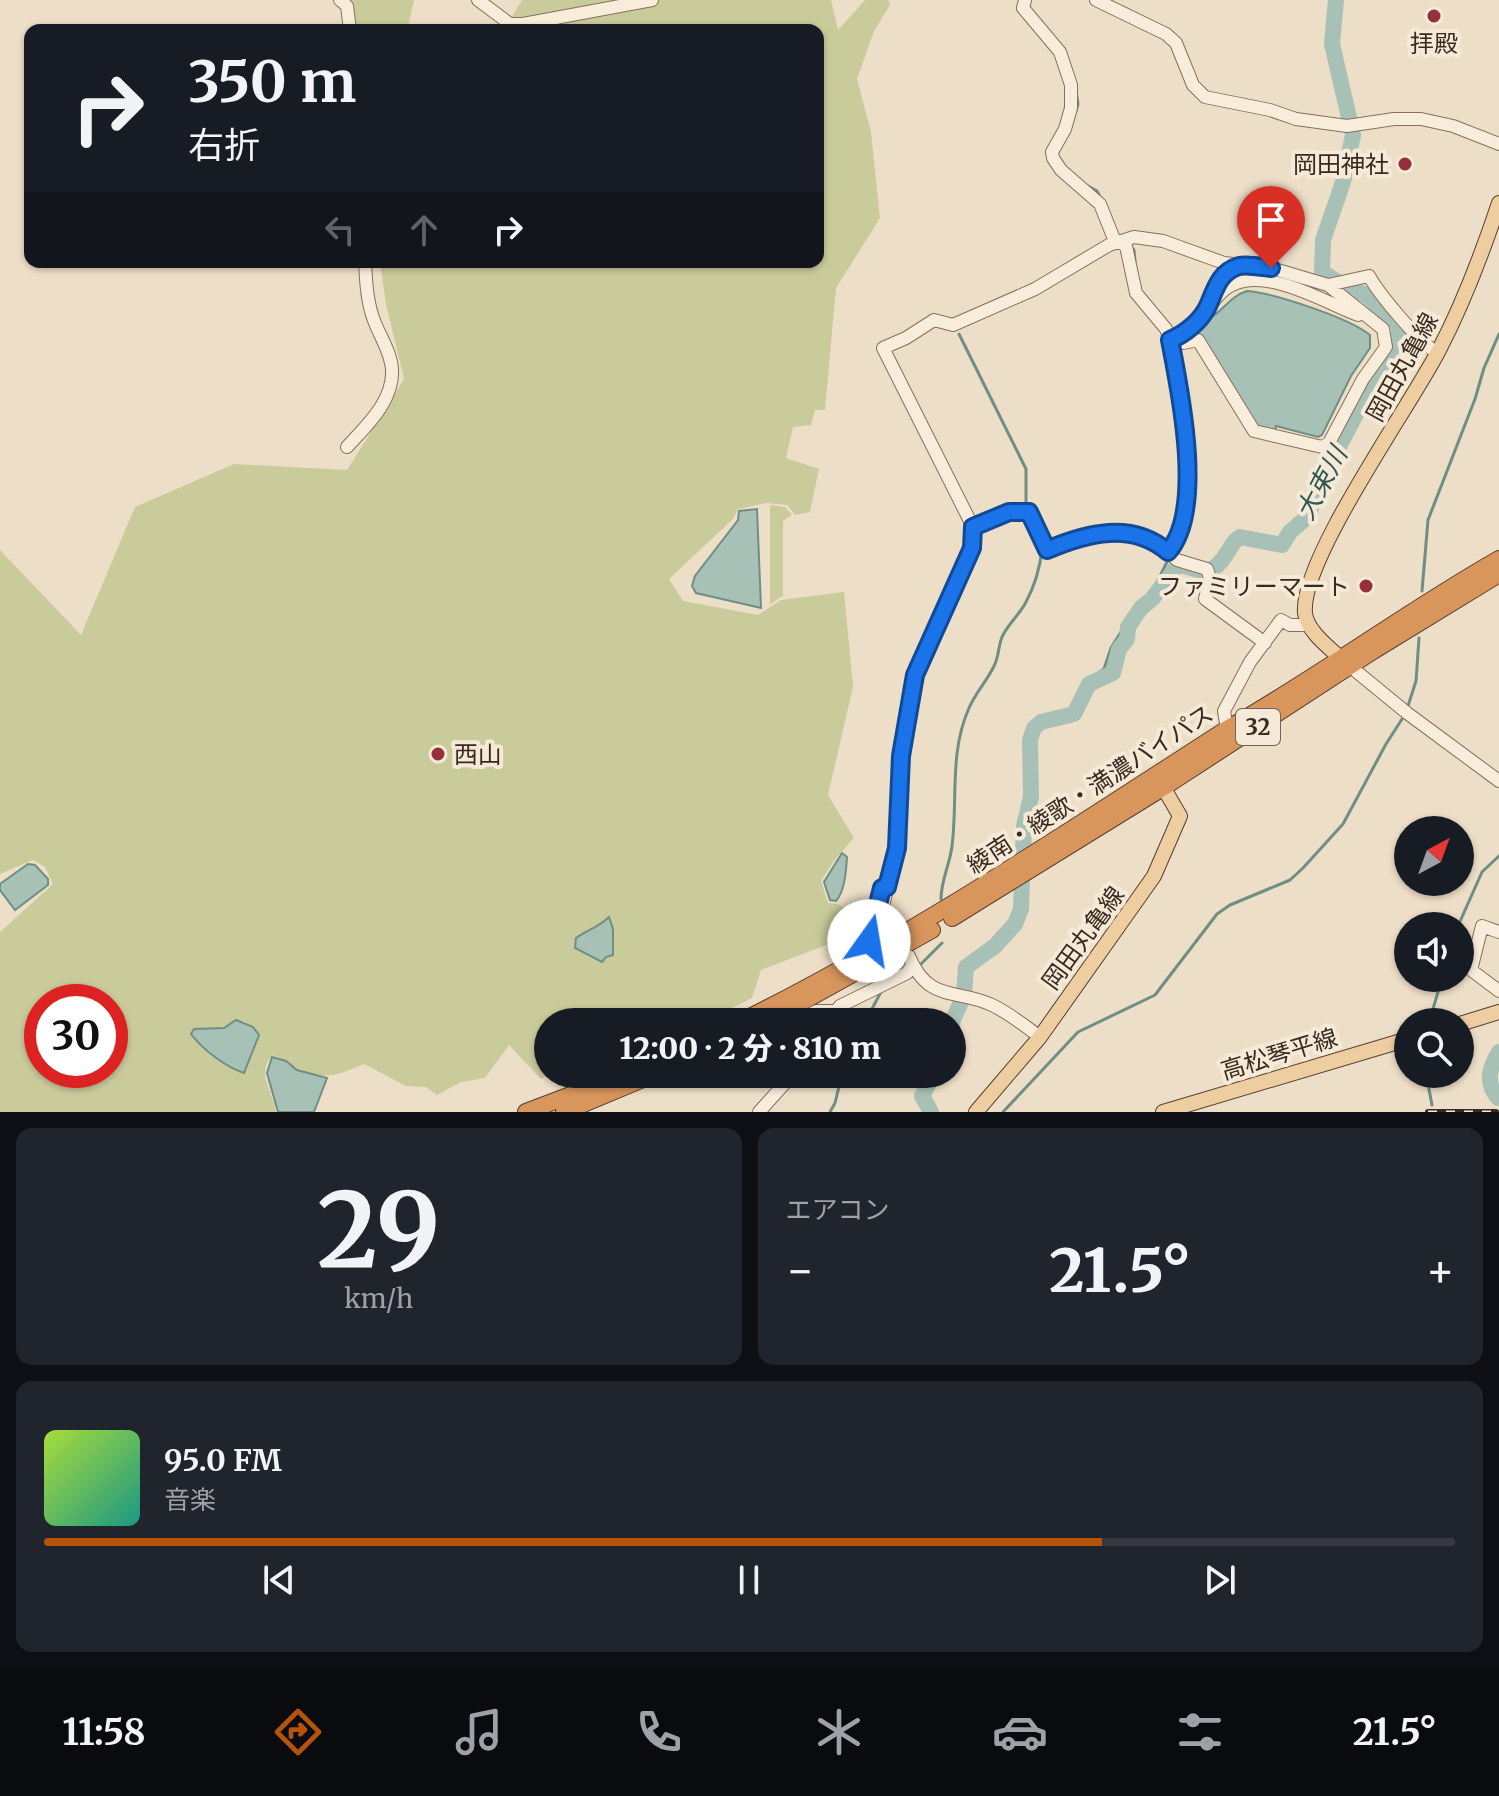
<!DOCTYPE html>
<html lang="ja">
<meta charset="utf-8">
<style>
body{margin:0;font-family:Merriweather,"Noto Sans JP",serif;background:#20242c;color:#f1f3f6;height:100vh;display:flex;flex-direction:column;font-size:30px;white-space:nowrap}
*{box-sizing:border-box;margin:0}
p{font-size:26px;color:#9ea1a6}
.icon{flex:none;width:44px;height:44px;fill:none;stroke:currentColor;stroke-width:2;stroke-linecap:round;stroke-linejoin:round}
.map{position:relative;height:1112px;overflow:hidden}
.sheet{display:flex;flex-direction:column;gap:16px;padding:16px;background:#0d0f14;flex:1}
.sheet>*{flex:none}
.top-card{position:absolute;left:24px;top:24px;width:800px;height:244px;border-radius:16px;box-shadow:0 2px 6px #0004;background:#171b24;color:#f1f3f6;overflow:hidden}
.needle{width:52px;rotate:41deg}
.buttons{position:absolute;left:1394px;top:816px;display:grid;gap:16px}
.buttons a{display:grid;place-items:center;width:80px;height:80px;border-radius:50%;background:#171b24;box-shadow:0 2px 6px #0004;font-size:40px}
.speed{position:absolute;left:24px;top:984px;display:flex;gap:16px;font-size:40px;font-weight:700;text-align:center}
.speed>*{display:grid;place-content:center;width:104px;height:104px;border-radius:50%;background:#171b24;box-shadow:0 2px 6px #0004;line-height:1}
.speed .limit{border:12px solid #d22;background:#fff;color:#111}
.pin{position:absolute;display:grid;place-items:center;width:68px;height:68px;color:#fff;margin:-82px -34px;border-radius:50% 50% 50% 0;rotate:-45deg;box-shadow:0 0 8px #0007}
.pin .icon{rotate:45deg}
.me{position:absolute;width:88px;margin:-44px;rotate:13deg;stroke-linejoin:round;filter:drop-shadow(0 0 6px #0008)}
.turn{display:flex;align-items:center;gap:28px;height:168px;padding:0 32px;font-size:36px}
.turn .icon{width:104px;height:104px;stroke-width:2.5}
.turn b{display:block;font-size:56px;line-height:68px}
.lanes{display:flex;align-items:center;height:76px;padding:0 32px;background:#0003;justify-content:center;gap:40px;direction:ltr}
.lanes .off{opacity:.35}
.big{font-size:60px;font-weight:800;line-height:1.1}
.sheet .card{flex:1;display:flex;flex-direction:column;justify-content:center;gap:12px;min-width:0;padding:0 28px;border-radius:16px;background:#20242c}
.sheet .dial{align-items:center;gap:0}
.dial b{font-size:104px;line-height:1}
.song{display:flex;align-items:center;gap:24px}
.cover{width:96px;height:96px;border-radius:12px;background:linear-gradient(135deg,hsl(80 70% 55%),hsl(170 70% 35%))}
.played{height:8px;border-radius:4px;background:linear-gradient(90deg,#b45309 75%,#363941 75%)}
.keys{display:flex;justify-content:space-around;direction:ltr}
.heat{display:flex;justify-content:space-between;align-items:center;font-size:44px;direction:ltr}
.sheet .tiles{flex:1;display:grid;gap:16px;grid-template-columns:1fr 1fr}
.card:last-child{grid-column:span 2}
.trip{position:absolute;left:534px;top:1008px;width:432px;height:80px;border-radius:40px;background:#171b24;box-shadow:0 2px 6px #0004;font-weight:800;line-height:80px;text-align:center}
.menu{display:flex;height:128px;justify-content:space-around;align-items:center;background:#090b0e;color:#9ea1a6}
.menu .icon{width:56px;height:56px}
.menu .active{color:#b45309}
.menu b{font-size:36px;color:#f1f3f6}
.map>svg:first-child{display:block}
.green{fill:#cacb9b;fill-rule:evenodd}
.water{fill:#a8c1b7;stroke:#6f8f84;stroke-width:2}
.lines{fill:none;stroke-linecap:round;stroke-linejoin:round}
.stream{stroke:#6f8f84;stroke-width:3}
.river{stroke:#a8c1b7;stroke-width:16}
.minor-casing{stroke:#886f5d;stroke-width:14}
.major-casing{stroke:#563e31;stroke-width:16}
.highway-casing{stroke:#563e31;stroke-width:18}
.minor{stroke:#f8ecdb;stroke-width:12}
.major{stroke:#eecea1;stroke-width:14}
.highway{stroke:#d8955c;stroke-width:16}
.rail-casing{stroke:#392a20;stroke-width:6}
.rail{stroke:#f5e9d7;stroke-width:3;stroke-dasharray:9;stroke-linecap:butt}
.route-casing{stroke:#114b97;stroke-width:20}
.route{stroke:#1a73e8;stroke-width:14}
.poi-dot{fill:#952f3b;stroke:#f5e9d7;stroke-width:3}
.labels{text-anchor:middle;dominant-baseline:central;stroke-width:8;stroke-linejoin:round;paint-order:stroke}
.shield{fill:#f5e9d7;stroke:#716357;stroke-width:2}
.shield-label{font-size:22px;font-weight:bold;fill:#392a20}
.poi-label{font-size:24px;fill:#392a20;stroke:#f5e9d7;text-anchor:end}
.street-label{font-size:24px;fill:#392a20;stroke:#f5e9d7}
.water-label{font-size:26px;font-style:italic;fill:#305851;stroke:#f5e9d7}
</style>
<div class="map">
<svg width="1499" height="1112" viewBox="0 0 1499 1112">
<rect width="100%" height="100%" fill="#eddec7"/>
<path class="green" d="M350,0H414L408,27L412,30H353Z
M522,0H831L838,30L865,0H888L890,5L874,31L857,79L871,132L880,218L836,288L825,410H815L811,425L793,427L786,458L819,469L810,512L795,515L787,505L767,503L738,509L733,519L669,579L683,601L758,615L781,600L844,592L853,687L828,795L854,838L836,858L821,881L828,903L838,904L862,922L864,937L855,946L829,944L761,970L752,998L704,1022H664L656,1015L638,1013L629,1022H548L549,1074L541,1079L509,1045L485,1078L461,1082L437,1095L426,1087L406,1086L364,1064C340,1074 327,1081 301,1070C290,1066 285,1059 272,1055C256,1075 273,1091 276,1112H0V932L53,884L45,867L33,860L0,874V550L81,635L135,507L234,464L347,470L404,379L386,304L380,262H818V30H504ZM42,1002H110V1070H42ZM243,1021L253,1027L259,1035L245,1072L194,1029L224,1028Z
M770,505L785,507L792,515L783,521V596L770,604Z"/>
<path class="water" d="M1247,291C1274,293 1349,318 1370,335V348L1351,376L1322,435L1318,437L1276,426L1275,431L1259,428L1195,335L1194,330L1200,322C1220,318 1227,297 1247,291Z
M757,509L761,608L696,593L692,586L695,576L738,520L739,511Z
M842,853L847,857C846,871 845,891 836,901L830,900L824,882Z
M28,864L35,865L48,879V885L15,910L0,890V884Z
M609,917L613,929V955L606,957L602,962L575,948L576,938C587,930 599,927 609,917Z
M236,1020L253,1027L259,1035L244,1073C226,1067 203,1050 191,1034L194,1029L224,1028Z
M272,1057L286,1061L297,1070L327,1078L314,1112H278L267,1073Z"/>
<g class="lines">
<path class="stream" d="M1076,111L1078,104L1076,91
M1088,186L1097,191L1100,197
M1130,246L1134,250L1135,261
M959,334L1026,469V508
M1422,591L1428,520L1475,399L1484,368L1499,334
M1087,690L1089,679L1104,669L1111,648L1137,606L1154,588L1169,558
M1407,709L1416,681L1419,638
M941,899C941,880 950,864 952,846C958,799 949,753 969,708C976,692 987,681 994,666C999,657 998,647 1002,637C1008,624 1020,614 1026,602C1034,587 1040,567 1042,550
M1458,926L1482,872L1499,856
M918,967L942,943
M865,1022L882,990
M1425,1022L1433,1009L1442,978
M1424,1074L1427,1079L1432,1105
M830,1112L835,1103L842,1074
M1003,1112L1078,1032L1155,995L1217,914L1230,905L1290,880L1303,868L1343,824L1386,744L1404,716"/>
<path class="river" d="M952,1022L964,995L966,967L995,946L1015,924L1021,909L1024,826L1031,797L1030,740L1034,728L1041,722L1074,714L1089,684L1113,673L1119,649L1127,639L1128,627L1141,608L1152,599L1176,568L1181,565C1204,572 1213,576 1227,553C1232,546 1232,542 1240,537L1282,545L1290,532L1307,517L1331,462L1367,393L1400,342L1398,324L1366,295L1344,286L1322,272L1323,240L1343,182L1353,135L1332,44L1336,0
M1498,1098C1485,1082 1489,1069 1499,1052
M931,1112L922,1096L934,1074"/>
<defs>
<path id="minor" d="M340,0L347,6L350,30
M478,0L510,24H523L652,0
M1025,0L1023,8L1060,52L1071,85V108L1065,129L1052,152L1053,158L1061,170L1100,204L1114,239L1126,246L1136,293L1166,329L1170,340C1174,364 1181,388 1185,413C1189,447 1192,526 1168,552
M1096,0L1166,34L1176,43L1193,85L1205,97L1270,110L1296,119L1347,126L1394,119H1421L1453,126L1499,144
M1208,305L1217,284L1240,266
M1178,337L1183,343L1198,340L1254,431L1322,447L1329,443L1363,379L1386,347L1383,329L1328,285
M1170,340C1192,331 1204,311 1220,294C1253,258 1321,301 1358,315
M347,447C366,426 394,401 392,369C391,353 381,338 375,323C367,304 366,282 365,262
M973,527L1009,512H1029L1047,550L1082,536L1130,534L1146,537L1156,542L1177,560L1207,569L1210,578L1205,599L1265,643
M1351,667L1407,713L1499,781
M1227,729L1224,711L1250,662L1281,620L1290,625H1308
M892,928L883,906L897,848L901,756L915,675L972,548L973,527L883,348L906,338L934,320L953,325L1035,289L1109,245L1134,237L1163,241L1224,263L1271,268L1328,285L1369,276C1379,294 1421,345 1438,353
M1499,932L1482,926L1471,970L1499,991
M873,952L869,934L879,897
M909,956C929,1004 957,988 992,1005C1009,1013 1025,1026 1040,1037
M795,1022L816,1011H835
M827,1022L840,1006L907,973L912,965
M759,1112L793,1074"/>
<path id="major" d="M1347,664C1334,651 1307,633 1305,613C1300,560 1411,405 1439,350C1464,302 1482,254 1499,203
M1460,1024L1499,1012
M976,1112L1040,1037L1142,893L1154,876L1180,816L1159,780
M1163,1112L1408,1039"/>
<path id="highway" d="M952,918L1164,787L1373,651L1499,574
M740,1022C910,938 1067,832 1227,729C1320,676 1406,612 1499,559
M766,1022L932,930
M526,1112L626,1074
M564,1112L655,1074"/>
</defs>
<use href="#minor" class="minor-casing"/>
<use href="#major" class="major-casing"/>
<use href="#highway" class="highway-casing"/>
<use href="#minor" class="minor"/>
<use href="#major" class="major"/>
<use href="#highway" class="highway"/>
<defs>
<path id="rail" d="M1428,1112H1496"/>
</defs>
<use href="#rail" class="rail-casing"/>
<use href="#rail" class="rail"/>
</g>
<g class="lines">
<defs>
<path id="route" d="M869,941L882,888L887,887L897,848L901,756L915,675L972,548L973,527L1009,512H1029L1047,550C1087,533 1132,521 1168,552C1205,510 1180,391 1170,340C1185,334 1201,321 1208,306C1215,290 1219,272 1239,266C1248,264 1262,267 1271,268"/>
</defs>
<use href="#route" class="route-casing"/>
<use href="#route" class="route"/>
</g>
<g class="poi-dot">
<circle cx="1434" cy="16" r="8"/>
<circle cx="1405" cy="164" r="8"/>
<circle cx="1366" cy="586" r="8"/>
<circle cx="438" cy="754" r="8"/>
</g>
<g class="labels">
<rect class="shield" x="1236" y="709" width="44" height="36" rx="6"/>
<g class="shield-label">
<text x="1258" y="727">32</text>
</g>
<g class="poi-label">
<text x="1434" y="43" text-anchor="middle">拝殿</text>
<text x="1389" y="164">岡田神社</text>
<text x="1350" y="586">ファミリーマート</text>
<text x="454" y="754" text-anchor="start">西山</text>
</g>
<g class="street-label">
<text transform="translate(1402 367) rotate(-61)">岡田丸亀線</text>
<text transform="translate(1090 789) rotate(-33)">綾南・綾歌・満濃バイパス</text>
<text transform="translate(1083 938) rotate(-54)">岡田丸亀線</text>
<text transform="translate(1279 1054) rotate(-17)">高松琴平線</text>
</g>
<g class="water-label">
<text transform="translate(1321 483) rotate(-62)">大束川</text>
</g>
</g>
</svg>
<div class="buttons">
<a><svg class="needle" viewBox="-14 -14 28 28"><path d="M0-13l5 13h-10z" fill="#e53935"/><path d="M0 13l5-13h-10z" fill="#9ea1a6"/></svg></a>
<a><svg class="icon" aria-label="sound" viewBox="0 0 24 24"><path d="M4 9h4l5-4v14l-5-4H4zM17 9q2 3 0 6"/></svg></a>
<a><svg class="icon" aria-label="search" viewBox="0 0 24 24"><circle cx="10" cy="10" r="6"/><path d="M15 15l6 6"/></svg></a>
</div>
<div class="speed"><div class="limit">30</div></div>
<div class="pin" style="left:1271px;top:268px;background:#d93025"><svg class="icon" aria-label="arrive" viewBox="0 0 24 24"><path d="M6 21V4h12l-3 4 3 4H6"/></svg></div>
<svg class="me" style="left:869px;top:941px" viewBox="-20 -20 40 40"><circle r="19" fill="#fff"/><path d="M0-13L10 11 0 6-10 11z" fill="#1a73e8"/></svg>
<div class="trip">12:00 · 2 分 · 810 m</div>
<div class="top-card">
<div class="turn"><svg class="icon" aria-label="right" viewBox="0 0 24 24"><path d="M7 20v-9h11M14 6l5 5-5 5"/></svg><div><b>350 m</b>右折</div></div>
<div class="lanes"><svg class="icon off" aria-label="left" viewBox="0 0 24 24"><path d="M17 20v-9H6M10 6l-5 5 5 5"/></svg><svg class="icon off" aria-label="ahead" viewBox="0 0 24 24"><path d="M12 20V5M6 11l6-6 6 6"/></svg><svg class="icon" aria-label="right" viewBox="0 0 24 24"><path d="M7 20v-9h11M14 6l5 5-5 5"/></svg></div>
</div>
</div>
<section class="sheet">
<div class="tiles">
<div class="card dial"><b>29</b><p>km/h</p></div>
<div class="card"><p>エアコン</p>
<div class="heat"><a>−</a><b class="big">21.5°</b><a>+</a></div>
</div>
<div class="card">
<div class="song"><i class="cover"></i><div><b>95.0 FM</b><p>音楽</p></div></div>
<div class="played"></div>
<div class="keys"><svg class="icon" aria-label="previous" viewBox="0 0 24 24"><path d="M18 5L8 12l10 7zM5 5v14"/></svg><svg class="icon" aria-label="pause" viewBox="0 0 24 24"><path d="M8 5v14M16 5v14"/></svg><svg class="icon" aria-label="next" viewBox="0 0 24 24"><path d="M6 5l10 7-10 7zM19 5v14"/></svg></div>
</div>
</div>
</section>
<nav class="menu">
<b>11:58</b>
<svg class="icon active" aria-label="directions" viewBox="0 0 24 24"><path d="M12 3l9 9-9 9-9-9zM9 14v-3h6M13 9l2 2-2 2"/></svg>
<svg class="icon" aria-label="music" viewBox="0 0 24 24"><path d="M9 18V5l10-2v13"/><circle cx="6" cy="18" r="3"/><circle cx="16" cy="16" r="3"/></svg>
<svg class="icon" aria-label="phone" viewBox="0 0 24 24"><path d="M5 4h4l2 5-3 2q2 4 5 5l2-3 5 2v4C11 20 4 13 5 4z"/></svg>
<svg class="icon" aria-label="climate" viewBox="0 0 24 24"><path d="M12 3v18M4 7l16 10M4 17L20 7"/></svg>
<svg class="icon" aria-label="car" viewBox="0 0 24 24"><path d="M5 17H2v-5l4-1 3-4h7l3 4 3 1v5h-3M9 17h6M6 11h13"/><circle cx="7" cy="17" r="2"/><circle cx="17" cy="17" r="2"/></svg>
<svg class="icon" aria-label="filters" viewBox="0 0 24 24"><path d="M4 7h16M4 17h16"/><circle cx="9" cy="7" r="2"/><circle cx="15" cy="17" r="2"/></svg>
<b>21.5°</b>
</nav>
